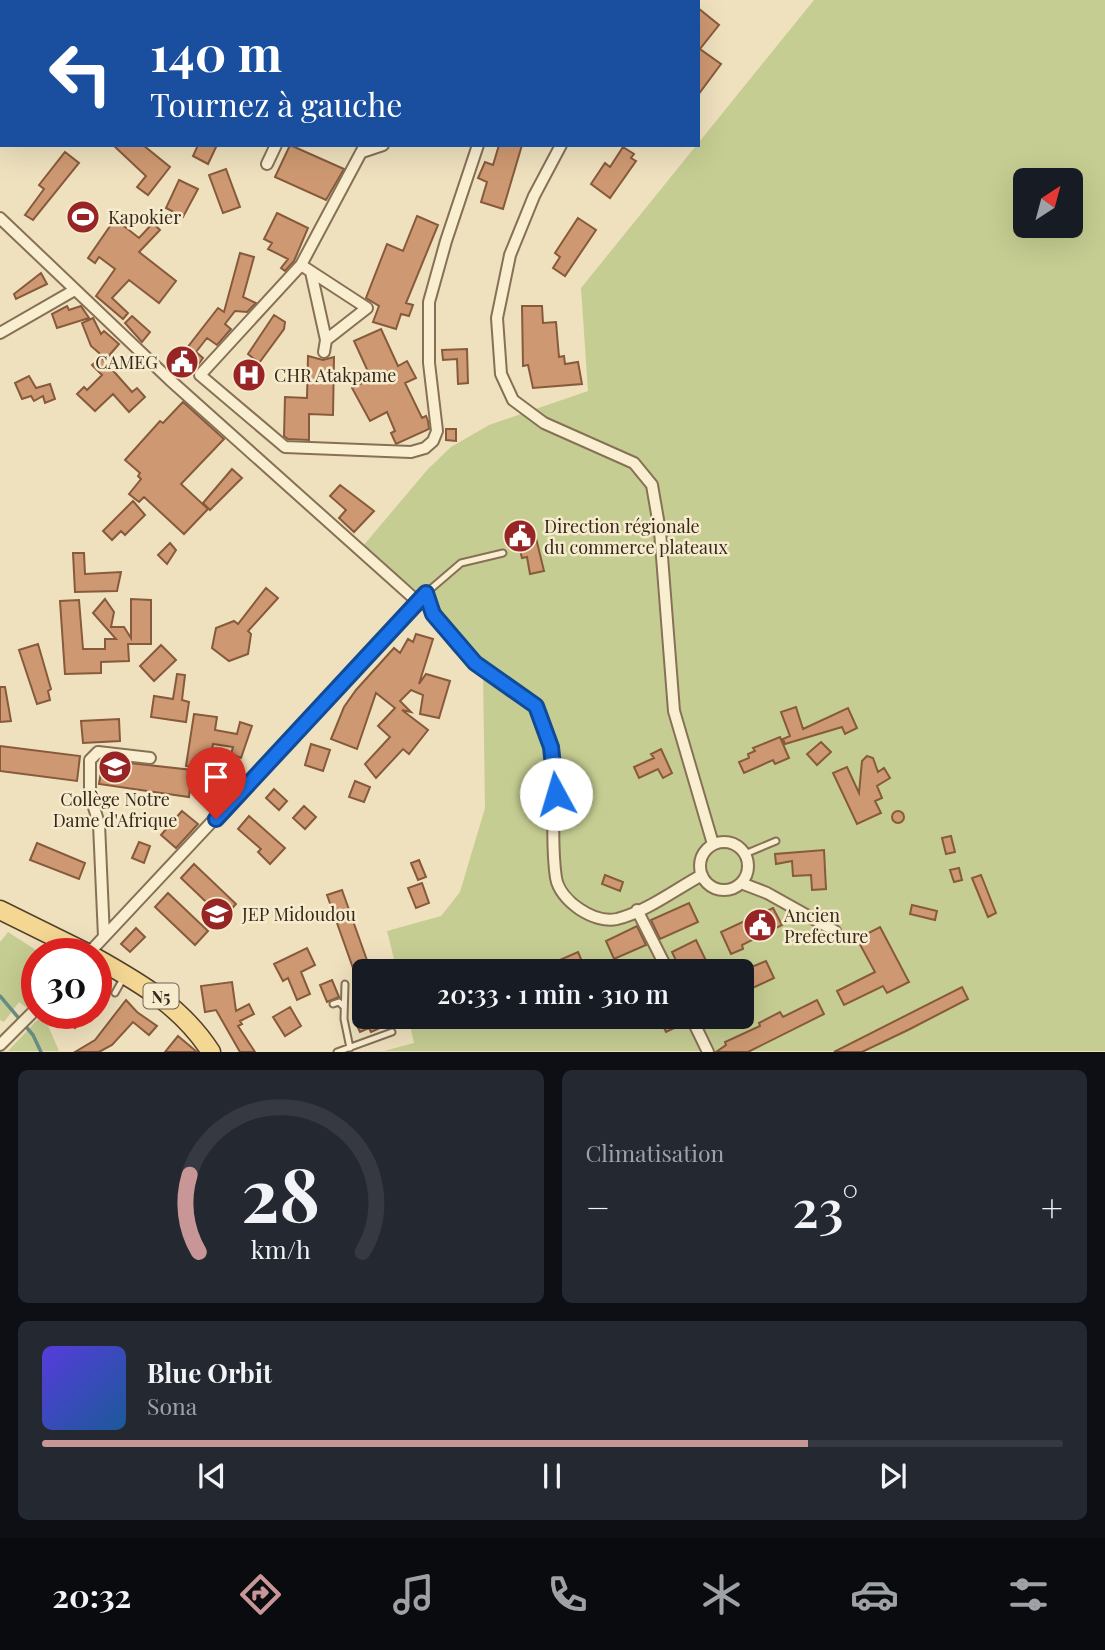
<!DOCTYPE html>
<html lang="fr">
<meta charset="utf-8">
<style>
body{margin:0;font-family:"Playfair Display",serif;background:#242831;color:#f1f3f6;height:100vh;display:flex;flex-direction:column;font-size:26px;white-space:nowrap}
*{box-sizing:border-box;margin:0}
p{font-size:23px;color:#9ea1a6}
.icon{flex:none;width:38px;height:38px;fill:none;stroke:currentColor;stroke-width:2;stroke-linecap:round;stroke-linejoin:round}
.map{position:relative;height:1052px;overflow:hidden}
.side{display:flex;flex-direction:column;gap:18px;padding:18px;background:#0d0f14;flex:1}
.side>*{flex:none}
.banner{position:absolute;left:0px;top:0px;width:700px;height:147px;box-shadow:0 7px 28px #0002;background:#1a4fa0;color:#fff;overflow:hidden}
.needle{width:46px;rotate:36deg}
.fabs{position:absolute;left:1013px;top:168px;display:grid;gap:14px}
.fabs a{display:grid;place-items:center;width:70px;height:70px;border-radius:10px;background:#171b24;box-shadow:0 7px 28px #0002;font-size:35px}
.speed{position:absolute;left:21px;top:938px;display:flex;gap:14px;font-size:35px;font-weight:700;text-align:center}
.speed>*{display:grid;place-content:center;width:91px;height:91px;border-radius:50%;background:#171b24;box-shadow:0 7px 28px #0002;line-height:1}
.speed .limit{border:10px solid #d22;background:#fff;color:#111}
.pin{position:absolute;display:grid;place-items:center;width:60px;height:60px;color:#fff;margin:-72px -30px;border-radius:50% 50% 50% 0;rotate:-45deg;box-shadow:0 0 7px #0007}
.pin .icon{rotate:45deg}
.me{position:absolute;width:77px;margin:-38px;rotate:354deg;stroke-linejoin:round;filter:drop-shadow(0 0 5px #0008)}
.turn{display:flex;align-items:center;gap:24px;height:147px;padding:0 35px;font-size:32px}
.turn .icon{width:91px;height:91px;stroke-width:2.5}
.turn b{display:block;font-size:49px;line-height:60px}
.big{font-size:52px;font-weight:600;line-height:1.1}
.side .tile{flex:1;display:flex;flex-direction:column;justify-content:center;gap:10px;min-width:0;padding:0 24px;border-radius:10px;background:#242831}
.side .dial{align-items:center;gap:0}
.dial svg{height:182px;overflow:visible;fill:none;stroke:#363941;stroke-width:7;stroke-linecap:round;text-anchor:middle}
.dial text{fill:#f1f3f6;stroke:none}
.song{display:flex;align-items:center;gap:21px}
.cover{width:84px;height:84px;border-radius:10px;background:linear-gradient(135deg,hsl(250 70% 55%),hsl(210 70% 35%))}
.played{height:7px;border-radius:4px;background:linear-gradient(90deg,#c99698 75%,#363941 75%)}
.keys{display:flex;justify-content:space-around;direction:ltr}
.heat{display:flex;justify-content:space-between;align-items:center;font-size:38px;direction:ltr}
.side .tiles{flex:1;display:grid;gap:18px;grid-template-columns:1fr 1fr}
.tile:last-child{grid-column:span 2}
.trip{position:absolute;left:352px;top:959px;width:402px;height:70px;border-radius:10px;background:#171b24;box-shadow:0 7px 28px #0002;font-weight:600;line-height:70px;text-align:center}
.tab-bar{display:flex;height:112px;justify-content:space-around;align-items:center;background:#090b0e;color:#9ea1a6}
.tab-bar .icon{width:49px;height:49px}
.tab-bar .selected{color:#c99698}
.tab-bar b{font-size:32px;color:#f1f3f6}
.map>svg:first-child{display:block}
.green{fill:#c5cd92;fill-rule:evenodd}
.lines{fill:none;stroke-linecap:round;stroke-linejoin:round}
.stream{stroke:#698e85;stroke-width:3.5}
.building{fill:#ce9972;stroke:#875a3b;stroke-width:2}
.lane-casing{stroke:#877156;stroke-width:9}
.street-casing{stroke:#877156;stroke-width:14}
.primary-casing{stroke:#543f2b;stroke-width:21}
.lane{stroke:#faeed1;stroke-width:5}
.street{stroke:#faeed1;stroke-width:10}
.primary{stroke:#f4d793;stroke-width:18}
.route-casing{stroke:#114b97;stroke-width:18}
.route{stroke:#1a73e8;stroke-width:12}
.labels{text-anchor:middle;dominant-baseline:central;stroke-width:5;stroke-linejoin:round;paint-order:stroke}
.shield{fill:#f6ebcd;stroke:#706250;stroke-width:2}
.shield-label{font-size:16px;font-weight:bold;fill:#36281b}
.poi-label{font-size:18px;fill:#36281b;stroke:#f6ebcd;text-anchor:start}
</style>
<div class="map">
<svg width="1105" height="1052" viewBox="0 0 1105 1052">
<rect width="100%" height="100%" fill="#efe1be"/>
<path class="green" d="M814,0H1105V1051H384L414,1043L408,1017H742V971H397L387,931L441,916L460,892L485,808L483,671L460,635L417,591L363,546L428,469L451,447L489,425L588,391L581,288ZM1026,180H1071V226H1026Z
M8,932L42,954H37V997L27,1008L19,1002L4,1022L0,1020V942Z
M43,1014L59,1051H8Z"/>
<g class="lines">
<path class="stream" d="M0,996L33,1035L41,1052"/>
</g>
<path class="building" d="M698,8L719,25L700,49L721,64L698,95Z
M113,145H143L170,167L148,195L137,187L146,176Z
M198,145H217L208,164L193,156Z
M290,145L344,169L326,200L275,177Z
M499,145H522L503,209L481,202L487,182L478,178L485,162L493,165Z
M623,147L634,154L631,158L636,161L610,198L591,184L605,163L610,167Z
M65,152L79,163L33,220L25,215L44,189L39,185Z
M226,169L240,207L223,213L209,175Z
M179,180L198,189L183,217L166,208Z
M277,213L308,228L294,261L285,271L281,268L288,259L268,249L272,243L264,239Z
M417,216L438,225L406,303L413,305L409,316L401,314L396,329L373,322L379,306L366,298L387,244L403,251Z
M578,218L596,230L565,276L553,268L560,257L555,253Z
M115,219L139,238L153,223L160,230L139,252L176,281L159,303L129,280L112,298L128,313L123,319L96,296L115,269L99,257L95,263L88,258Z
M240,253L254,257L243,297L256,303L247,312L235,311L225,324L231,329L217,345L207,338L196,352L203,358L193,372L180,357L218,308L224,312Z
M41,273L47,284L16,299L14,294Z
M67,306L69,310L81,306L89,318L57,328L52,314Z
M522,306H542L543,323L556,322L559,357L564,356L565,364L578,362L582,384L533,388L528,365L523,366Z
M274,315L285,322L284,329L259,363L248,354Z
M132,316L150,332L142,342L125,323Z
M93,318L101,334L104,331L119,344L106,359L91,346L82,323Z
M381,329L398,366L407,361L416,378L405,383L422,418L426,416L428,421L429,429L396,444L391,433L395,431L387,412L370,421L352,388L371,378L354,341Z
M467,349L468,383L458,384L457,359L443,360L442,350Z
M308,356L323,360L334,357L333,415L309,414V440L288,439L284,436L285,397L307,398Z
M101,357L132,392L137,388L145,397L129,412L113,394L95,411L77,394L84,387L87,390L102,375L92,365Z
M29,376L36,388L50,384L55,399L45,403L43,396L34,401L31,396L22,399L15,383Z
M183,402L224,439L181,484L208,509L184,534L144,497L139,502L129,494L141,479L138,476L140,473L125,460L160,421L163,423Z
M446,429H456V441L446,440Z
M232,469L242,478L210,510L203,503Z
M340,485L374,511L354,532L339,518L346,510L330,496Z
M133,501L145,515L125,535L121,531L112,540L103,531Z
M536,538L544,571L530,574L527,557L522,558L518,542Z
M170,543L176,550L167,564L158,555Z
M73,553H84L85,574L121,572L117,591L75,592Z
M266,588L278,598L248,631L251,634L248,654L229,661L212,648L216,628L234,621L238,624Z
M105,599L114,612L111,627H124L131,638V599L151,600V644H128L129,661L101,662V673L65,674L60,601L79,600L83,649H105V639H116L93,613Z
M416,634L433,639L419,684L426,674L450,681L439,718L420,714L423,695L411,690L400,701L411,712L402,710L428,730L409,754L403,749L376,778L365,764L390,737L378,726L395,708L376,693L357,749L331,739L344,707L356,690L394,648L400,653L408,639L413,642Z
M38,644L51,689L48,691L50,700L37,704L19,650Z
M161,645L176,660L154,681L140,666Z
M177,674L185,675L182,700L189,702L186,722L151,717L154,696L173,699Z
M0,687H5L11,721L0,722Z
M796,707L803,729L848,708L857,728L845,734L842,727L785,744L783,739L790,736L781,712Z
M194,714L217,717L215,730L237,734L240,722L252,726L241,758L231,754L233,747L213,744L209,769L186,766Z
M119,719L120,741L83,743L81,721Z
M780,737L789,758L775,764L773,760L744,773L739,762L749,758L748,754L755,751L753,748Z
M821,742L831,752L817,765L807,754Z
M311,744L330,750L323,771L305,765Z
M0,746L80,756L77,781L0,771Z
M661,749L672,773L663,778L658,769L639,778L634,767L654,758L651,754Z
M867,756L873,758L878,772L884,768L890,778L877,786L882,798L875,801L881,813L857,824L833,773L847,767L859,793L862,761Z
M103,760L192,770L189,797L99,784Z
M355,781L370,787L364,802L349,797Z
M274,789L287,801L279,810L266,798Z
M304,806L316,817L305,829L293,818Z
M182,811L198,824L176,848L161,835Z
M892 817a6 6 0 1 1 12 0a6 6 0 1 1-12 0Z
M249,816L285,848L270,864L258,852L261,849L238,829Z
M951,836L955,852L946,854L942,838Z
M139,842L150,846L144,863L132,858Z
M37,843L85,863L79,879L30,860Z
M824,850L826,889L812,890L811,875L793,876L792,861L776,864L775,854Z
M419,860L426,877L418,880L411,863Z
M194,864L236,904L223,918L181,878Z
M959,868L962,880L954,882L950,870Z
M605,875L623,882L620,891L602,884Z
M981,875L996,913L988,917L972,878Z
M422,883L429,903L416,908L408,888Z
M342,890L368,963L353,968L327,895Z
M168,893L208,931L195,945L155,907Z
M689,903L698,922L660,939L651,920Z
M912,905L937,911L935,920L910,914Z
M773,908L782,925L742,945L743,949L731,954L721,932Z
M637,926L646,945L614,959L606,941Z
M880,927L909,982L887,993L883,986L844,1005L837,991L875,972L857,939Z
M136,928L145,937L130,952L121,944Z
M696,940L711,971H681L672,952Z
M307,948L315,965L301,972L310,994L297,1000L288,978L283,981L274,964Z
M578,952L586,971H559L555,962Z
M766,961L774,978L742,993V971Z
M332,980L339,997L327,1002L320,985Z
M232,982L236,1011L249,1004L254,1014L240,1021L242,1024L238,1026L255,1052H240L216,1010L205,1012L201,986Z
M962,987L968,999L908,1030L862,1052H834Z
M126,1000L137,1012L157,1026L149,1035L133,1022L112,1045L99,1052H75L95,1040Z
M817,1000L824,1014L748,1052H716L726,1045L725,1042L760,1026L759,1023L780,1012L783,1017Z
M290,1007L301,1026L285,1036L273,1017Z
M59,1013H89L75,1028Z
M360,1017H405L371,1032L369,1028L360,1032L354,1019Z
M659,1017H679L683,1024L666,1032Z
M178,1036L197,1052H165Z"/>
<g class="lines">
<defs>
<path id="lane" d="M426,593L461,563L503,553
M745,854L776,841
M345,984L344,1019L350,1048
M115,993L124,977
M333,1004L339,1002L343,1006
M337,1052L392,1032"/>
<path id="street" d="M334,0L337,2
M218,2L220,0
M618,2L619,0
M0,110L2,111
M365,145L301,265L200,375L285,447L411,452L425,448L433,441L437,431L429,363V302L446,241L478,145
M561,145L534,196L510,255L497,318L501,374L513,400L544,423L634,463L652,485L660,531L674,711L713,844
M362,152L383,145
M267,164L276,145
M0,218L170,380L417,601
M301,265L367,308L326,340L324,352
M311,272L326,340
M0,333L73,291
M700 866a24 24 0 1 1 48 0a24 24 0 1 1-48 0Z
M741,883L767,893L835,931
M637,910L668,971
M104,937L99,824L90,794V760L98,752L150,758
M88,954L426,593C438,629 471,665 504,685C516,692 531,696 537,710C565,767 547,819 556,878C560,901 594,924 617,919C646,912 676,889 702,875
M691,1017L708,1052
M0,1045L37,1008"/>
<path id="primary" d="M44,2L46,0
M0,59L2,54
M0,910L89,954
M96,958C142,984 182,1007 211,1052"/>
</defs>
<use href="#lane" class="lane-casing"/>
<use href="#street" class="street-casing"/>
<use href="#primary" class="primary-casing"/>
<use href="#lane" class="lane"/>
<use href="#street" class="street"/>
<use href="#primary" class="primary"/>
</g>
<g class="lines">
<defs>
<path id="route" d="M216,819L426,593L433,614L475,663L536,706L551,747L556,794"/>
</defs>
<use href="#route" class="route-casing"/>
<use href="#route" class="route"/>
</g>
<defs>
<symbol id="stadium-disc" viewBox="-11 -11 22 22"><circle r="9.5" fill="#982525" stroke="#f6ebcd"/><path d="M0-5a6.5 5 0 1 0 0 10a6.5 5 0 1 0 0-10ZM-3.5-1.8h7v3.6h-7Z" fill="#fff"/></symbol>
<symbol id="civic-disc" viewBox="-11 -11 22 22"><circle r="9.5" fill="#982525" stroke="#f6ebcd"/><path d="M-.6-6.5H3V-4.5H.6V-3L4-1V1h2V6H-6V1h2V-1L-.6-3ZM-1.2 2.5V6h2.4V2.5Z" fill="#fff"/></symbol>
<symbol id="hospital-disc" viewBox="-11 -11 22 22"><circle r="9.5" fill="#982525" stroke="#f6ebcd"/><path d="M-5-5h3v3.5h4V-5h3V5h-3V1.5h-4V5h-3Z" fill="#fff"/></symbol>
<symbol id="school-disc" viewBox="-11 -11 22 22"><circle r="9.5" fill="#982525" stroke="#f6ebcd"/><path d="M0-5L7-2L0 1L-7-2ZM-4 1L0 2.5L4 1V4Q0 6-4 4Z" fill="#fff"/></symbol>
</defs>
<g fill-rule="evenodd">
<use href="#stadium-disc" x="64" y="198" width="38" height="38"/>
<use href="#civic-disc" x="163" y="343" width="38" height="38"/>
<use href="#hospital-disc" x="230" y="356" width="38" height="38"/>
<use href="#civic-disc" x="501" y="517" width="38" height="38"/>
<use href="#school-disc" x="96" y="748" width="38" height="38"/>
<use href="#school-disc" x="198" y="895" width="38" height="38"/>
<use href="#civic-disc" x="741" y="906" width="38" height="38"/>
</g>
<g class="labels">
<rect class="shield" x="143.5" y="983.5" width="35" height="25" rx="5"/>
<g class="shield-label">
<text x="161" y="996">N5</text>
</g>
<g class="poi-label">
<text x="108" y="217">Kapokier</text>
<text x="158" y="362" text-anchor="end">CAMEG</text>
<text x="274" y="375">CHR Atakpame</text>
<text x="544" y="526">Direction régionale<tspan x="544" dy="21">du commerce plateaux</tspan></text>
<text x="115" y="799" text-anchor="middle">Collège Notre<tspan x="115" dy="21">Dame d'Afrique</tspan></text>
<text x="242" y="914">JEP Midoudou</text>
<text x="784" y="915">Ancien<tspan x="784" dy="21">Prefecture</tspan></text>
</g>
</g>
</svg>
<div class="fabs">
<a><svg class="needle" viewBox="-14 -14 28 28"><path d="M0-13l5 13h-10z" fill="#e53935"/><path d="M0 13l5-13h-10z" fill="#9ea1a6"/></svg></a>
</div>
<div class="speed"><div class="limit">30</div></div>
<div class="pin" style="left:216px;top:819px;background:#d93025"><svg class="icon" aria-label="arrive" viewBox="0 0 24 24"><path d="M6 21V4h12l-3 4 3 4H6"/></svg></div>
<svg class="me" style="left:556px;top:794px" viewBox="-20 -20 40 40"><circle r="19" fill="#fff"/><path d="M0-13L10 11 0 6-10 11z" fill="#1a73e8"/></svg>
<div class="trip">20:33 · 1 min · 310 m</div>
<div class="banner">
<div class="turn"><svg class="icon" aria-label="left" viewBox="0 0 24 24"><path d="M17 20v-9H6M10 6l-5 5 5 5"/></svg><div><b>140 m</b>Tournez à gauche</div></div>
</div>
</div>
<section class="side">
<div class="tiles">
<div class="tile dial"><svg viewBox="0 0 100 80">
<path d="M14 69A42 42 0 1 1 86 69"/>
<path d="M14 69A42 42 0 0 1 10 35" stroke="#c99698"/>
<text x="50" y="56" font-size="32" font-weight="700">28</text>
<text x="50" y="72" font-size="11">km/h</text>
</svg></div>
<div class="tile"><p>Climatisation</p>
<div class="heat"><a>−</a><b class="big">23°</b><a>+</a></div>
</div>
<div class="tile">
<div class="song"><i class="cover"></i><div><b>Blue Orbit</b><p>Sona</p></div></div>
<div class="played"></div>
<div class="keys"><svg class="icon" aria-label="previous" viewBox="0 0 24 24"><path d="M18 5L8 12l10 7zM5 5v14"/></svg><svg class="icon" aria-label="pause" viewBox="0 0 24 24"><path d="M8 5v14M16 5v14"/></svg><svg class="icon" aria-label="next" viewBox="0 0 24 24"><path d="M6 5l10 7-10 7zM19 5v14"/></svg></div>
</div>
</div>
</section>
<nav class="tab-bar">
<b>20:32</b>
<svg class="icon selected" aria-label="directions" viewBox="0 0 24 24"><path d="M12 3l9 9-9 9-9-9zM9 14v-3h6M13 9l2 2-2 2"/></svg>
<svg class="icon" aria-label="music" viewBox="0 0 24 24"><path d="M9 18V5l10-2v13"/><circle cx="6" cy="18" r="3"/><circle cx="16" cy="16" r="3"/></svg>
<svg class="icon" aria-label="phone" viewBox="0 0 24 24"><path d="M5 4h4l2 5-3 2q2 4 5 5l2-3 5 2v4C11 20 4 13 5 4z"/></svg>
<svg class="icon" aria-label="climate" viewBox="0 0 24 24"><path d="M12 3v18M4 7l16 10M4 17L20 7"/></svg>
<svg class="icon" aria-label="car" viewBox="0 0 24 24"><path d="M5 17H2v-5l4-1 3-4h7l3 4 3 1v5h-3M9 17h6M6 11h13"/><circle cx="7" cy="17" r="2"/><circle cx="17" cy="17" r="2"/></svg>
<svg class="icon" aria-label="filters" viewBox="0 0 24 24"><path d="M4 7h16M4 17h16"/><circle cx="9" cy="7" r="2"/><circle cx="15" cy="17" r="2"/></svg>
</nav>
